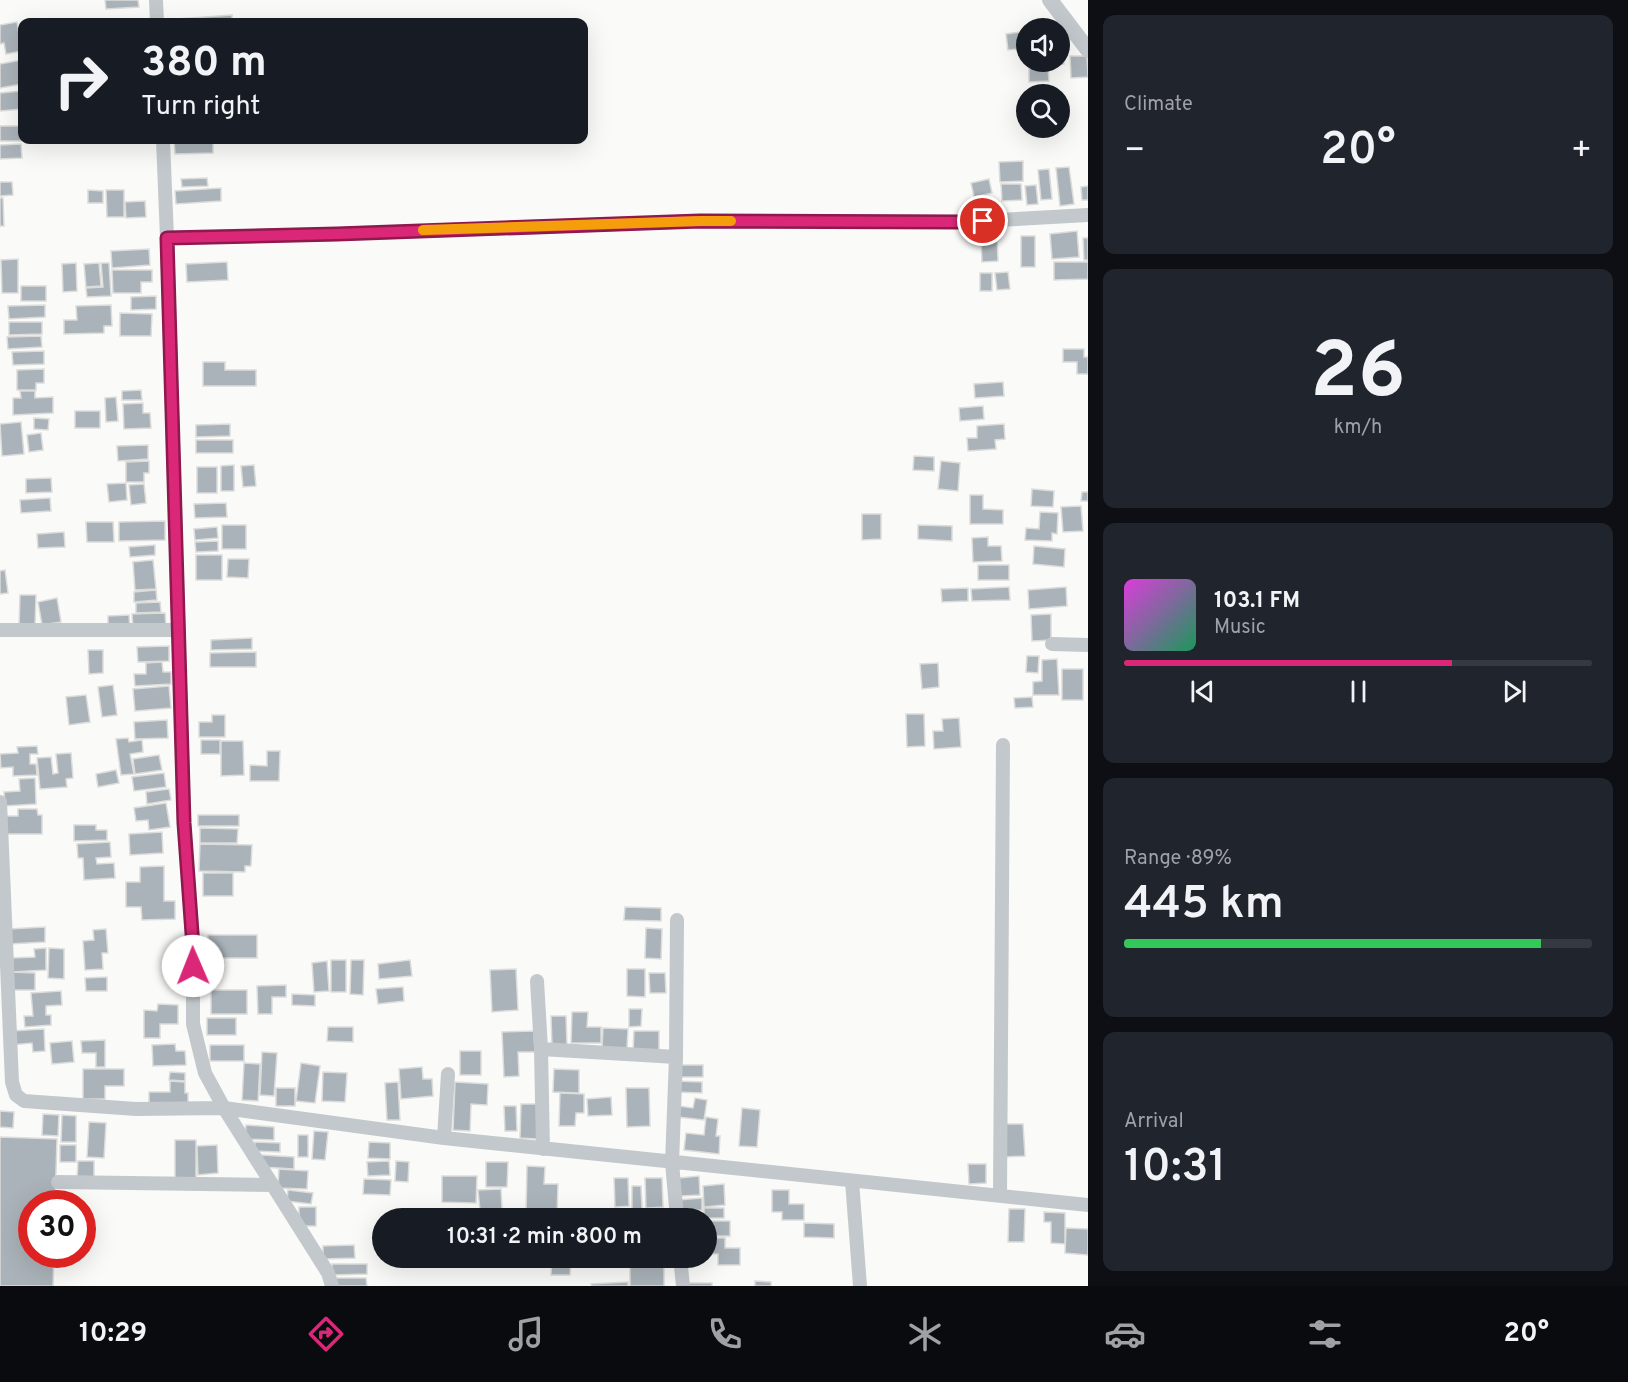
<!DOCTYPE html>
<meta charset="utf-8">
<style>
body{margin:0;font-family:Overpass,sans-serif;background:#20242c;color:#f1f3f6;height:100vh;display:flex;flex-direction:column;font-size:22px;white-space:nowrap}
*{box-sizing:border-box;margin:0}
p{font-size:20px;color:#9ea1a6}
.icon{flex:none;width:33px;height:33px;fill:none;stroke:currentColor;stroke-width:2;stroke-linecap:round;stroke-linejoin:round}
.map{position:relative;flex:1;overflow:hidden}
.side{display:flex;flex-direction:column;gap:15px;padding:15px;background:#0d0f14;width:540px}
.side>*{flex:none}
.hud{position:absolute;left:18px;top:18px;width:570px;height:126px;border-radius:12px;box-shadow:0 6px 24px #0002;background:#171b24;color:#f1f3f6;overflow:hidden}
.buttons{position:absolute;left:1016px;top:18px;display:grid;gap:12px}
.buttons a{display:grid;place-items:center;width:54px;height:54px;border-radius:50%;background:#171b24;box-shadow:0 6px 24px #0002;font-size:30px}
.speed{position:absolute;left:18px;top:1190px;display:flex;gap:12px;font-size:30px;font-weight:700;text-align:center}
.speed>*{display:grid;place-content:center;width:78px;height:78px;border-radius:50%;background:#171b24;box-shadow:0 6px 24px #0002;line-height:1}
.speed .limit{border:9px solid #d22;background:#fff;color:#111}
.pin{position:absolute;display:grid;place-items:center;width:51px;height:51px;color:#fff;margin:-26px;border:3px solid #fff;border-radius:50%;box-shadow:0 2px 6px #0007}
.me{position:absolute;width:66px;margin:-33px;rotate:359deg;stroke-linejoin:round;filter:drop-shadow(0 0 4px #0008)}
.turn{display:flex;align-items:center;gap:21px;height:126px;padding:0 24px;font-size:27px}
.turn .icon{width:78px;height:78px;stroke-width:2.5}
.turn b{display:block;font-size:42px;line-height:51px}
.big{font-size:45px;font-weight:600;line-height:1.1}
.side .card{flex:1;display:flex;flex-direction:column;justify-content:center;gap:9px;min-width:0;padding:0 21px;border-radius:12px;background:#20242c}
.side .dial{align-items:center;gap:0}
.dial b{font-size:78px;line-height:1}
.song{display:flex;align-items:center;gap:18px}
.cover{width:72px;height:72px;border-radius:9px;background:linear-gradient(135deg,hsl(300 70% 55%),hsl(150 70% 35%))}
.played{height:6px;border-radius:3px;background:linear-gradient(90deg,#db2777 70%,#363941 70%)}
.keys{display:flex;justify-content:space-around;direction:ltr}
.heat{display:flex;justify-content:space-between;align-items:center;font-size:33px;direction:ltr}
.charge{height:9px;border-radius:4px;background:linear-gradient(90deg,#34c759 89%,#363941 0)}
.trip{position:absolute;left:372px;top:1208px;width:345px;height:60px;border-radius:30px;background:#171b24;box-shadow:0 6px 24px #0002;font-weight:600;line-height:60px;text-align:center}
.tabs{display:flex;height:96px;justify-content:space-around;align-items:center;background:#090b0e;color:#9ea1a6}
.tabs .icon{width:42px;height:42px}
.tabs .active{color:#db2777}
.tabs b{font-size:27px;color:#f1f3f6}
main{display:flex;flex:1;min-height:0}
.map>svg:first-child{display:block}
.building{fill:#aab3b9;stroke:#dcdcda;stroke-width:1.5}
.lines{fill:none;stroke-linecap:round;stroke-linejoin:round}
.minor{stroke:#c3c8cc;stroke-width:14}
.tertiary{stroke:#c3c8cc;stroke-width:16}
.route-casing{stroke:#8e194d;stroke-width:15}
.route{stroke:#db2777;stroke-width:10}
.slow{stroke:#f59e0b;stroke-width:10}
</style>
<main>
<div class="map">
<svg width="1088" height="1286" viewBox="0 0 1088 1286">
<rect width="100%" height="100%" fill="#fafaf8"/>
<path class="building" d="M105,0H138L139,7L106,9Z
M232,15V22H163V20Z
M17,22L22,51L6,54L4,43L0,44V25Z
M1026,31V48L1008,50L1006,34Z
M1059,47H1063L1064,64L1029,66V62H1059Z
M1070,56H1087L1088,77L1071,78Z
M22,60V84L0,88V64Z
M1048,67L1049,81L1029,82V68Z
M21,91L22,109L0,111V93Z
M0,126H22L23,141H0Z
M53,140H72V142H53Z
M174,140H213V153L175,154Z
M21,144L22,158L0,159V145Z
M1023,161V181L1000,182L999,162Z
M1069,167L1074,204L1060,206L1056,168Z
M1049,169L1052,199L1041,200L1038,170Z
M207,178L208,186L182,187L181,179Z
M989,179L992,193L974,197L971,183Z
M0,182H12L13,195L0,196Z
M1001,184H1021L1022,200L1002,201Z
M1036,185L1038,204L1027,205L1025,186Z
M1088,186V200H1082L1081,187Z
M221,188V201L176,204L175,191Z
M88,190L103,191V203H88Z
M106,190H124V217H107Z
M0,198H3L4,226H0Z
M145,201L146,217L126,218L125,202Z
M1077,231L1079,257L1052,259L1050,234Z
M997,236L998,261L982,262L981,237Z
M1021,236H1035V267H1021Z
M1083,238H1088V260H1084Z
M149,249L150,265L112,268L111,251Z
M18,259V293H2L1,260Z
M227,262L228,280L187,282L186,264Z
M1054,262H1088V279L1054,280Z
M76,263L77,291L63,292L62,264Z
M99,263L101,286L86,287L84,264Z
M101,263H109L111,296L87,297L86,288L103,287Z
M112,270H152V282H141V293H113Z
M1008,272L1010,289L997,290L995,273Z
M980,273H992V291H980Z
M21,286H46V301H21Z
M156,296V309L131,310V297Z
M45,305V317L9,319L8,306Z
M111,305L112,326H104V333L64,334V320H77L76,306Z
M120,313L152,314L151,336H120Z
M9,322H42V334L9,335Z
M41,336L42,347L8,349L7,337Z
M1063,349H1084V357H1088V374H1077V362H1063Z
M44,351V364L13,365L12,352Z
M203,362H225V370H256V386H203Z
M44,369V383H36V390H17V370Z
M1003,382L1004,396L975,398L974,384Z
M141,390L142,400H122V391Z
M20,391H35V398L53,397V413L13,415V398H21Z
M116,397L118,421L106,422L105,398Z
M143,403V413H150L151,428L124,429L123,404Z
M983,406L984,419L960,421L959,408Z
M75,411H100V428H75Z
M34,418L49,419L48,430L34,429Z
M21,422L24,454L2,456L0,424Z
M230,424V436L196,437V425Z
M1004,424L1005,439L995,440L996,449L968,451L967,438H977V426Z
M41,433L43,450L29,452L27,435Z
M196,440H233V453H196Z
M148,445V459L118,461L117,446Z
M914,456L934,457V471L913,470Z
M149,461V473H144V482H126V462Z
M941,461L960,463L958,491L938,489Z
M234,465V491H221V466Z
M254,465L256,486L243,487L241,466Z
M197,467H217V493H197Z
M51,478L52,492L26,493V479Z
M126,483L127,500L109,502L107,484Z
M144,484L146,503L131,505L129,485Z
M1032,489L1054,491L1053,507L1031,506Z
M1082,492H1088V501H1081Z
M970,495H983V509L1003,510V524H970Z
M50,498L51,511L21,513L20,500Z
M226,503L227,517L195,518L194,504Z
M1081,506L1083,531L1063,532L1061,507Z
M1040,512L1058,513L1057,534L1052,533V541L1025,540L1026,528L1039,529Z
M862,514H881V539L862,540Z
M165,521V540L119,541V522Z
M86,522H113L114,542H87Z
M222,525H246V549H222Z
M918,525L952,526V541L918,539Z
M217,527L218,538L195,540L194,529Z
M64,532L65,547L38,548L37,534Z
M988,537V546H1001L1002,561L973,562L972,538Z
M218,541V551L196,552L195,542Z
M155,545V555L130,557L129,547Z
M1034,546L1065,549L1064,567L1033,564Z
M196,555H222V580H196Z
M228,559H249L248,578L227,577Z
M153,560L156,589L135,590L133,562Z
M978,565H1009V580H978Z
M5,570L8,593L0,594V571Z
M1009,587L1010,600L972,601L971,589Z
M1066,587L1067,606L1029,609L1028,590Z
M968,588V601L942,602L941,589Z
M156,590L157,600L134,602V592Z
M20,595H36L35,626H19Z
M57,598L61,622L42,625L38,602Z
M160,602L161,612L136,613V603Z
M165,613L166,627L133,629L132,614Z
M1051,614V640L1032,641L1031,615Z
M129,615L130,629L108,630V616Z
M252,638V649L211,650V640Z
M169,646V661L138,662L137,647Z
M88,650H103V673L89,674Z
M256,652V667H210V653Z
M1027,656H1039L1038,673L1026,672Z
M1057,659L1059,695H1033V682L1042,681V660Z
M162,662L163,672H171V684L135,686L134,674H146V663Z
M938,663L939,687L922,689L920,664Z
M1062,669H1083V700H1062Z
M113,685L117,715L102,717L98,687Z
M169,686L171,708L135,711L133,689Z
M86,695L90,722L69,725L66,697Z
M1032,697L1033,707L1015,708L1014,698Z
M906,714H924L925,746L907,747Z
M212,715H225V737H199V722H212Z
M959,718L961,747L934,749L933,731H943L942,719Z
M167,720L168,738L135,739L134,722Z
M128,738L129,742L142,740L143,752L130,754L134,774L121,775L116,739Z
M201,740H220V754H201Z
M221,741H243L244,775L221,776Z
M37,746L38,754H30V764H36L37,775L13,776V767L1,768L0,754L18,753L17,747Z
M267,751H280L279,781H250V765L267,766Z
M71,753L73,778L66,779L67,787L40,789L37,758L51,757L53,774L58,773L56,754Z
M159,755L162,770L135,774L133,759Z
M116,770L119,783L98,787L96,774Z
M164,773L166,787L134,791L132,777Z
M35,778L36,804L5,806L4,792L20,791L19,779Z
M169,789L171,800L147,804L146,792Z
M166,803L170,827L149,830L148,820L136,821L134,808Z
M18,809H37L38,815H42V834H5V816H18Z
M198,815H239V826H198Z
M74,825H96V830H107V840L74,841Z
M200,828L238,829L237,843H200Z
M162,832L163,853L130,855L129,834Z
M110,842L111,857L96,858L97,864L114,863L115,878L84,880L83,858H78L77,844Z
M200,844L252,845L251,866H245V872L199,871Z
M164,866V901H175V919L142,920L141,907H126V882H140V867Z
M203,873H233V896H203Z
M625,907L661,908V921L624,920Z
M45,927V942L9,944L8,929Z
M646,928L662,929L661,959L645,958Z
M106,929L108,953H102L103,969L85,970L83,941L94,940L93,930Z
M208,935H257V958H208Z
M46,948V970L12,972L11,958L35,957L34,949Z
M49,948L64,949V979L48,978Z
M331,960H346V992H331Z
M351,960H364L363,995L350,994Z
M410,960L412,976L379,979L378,964Z
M327,961L329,991L314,992L312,963Z
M516,969L518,1010L492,1012L490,970Z
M627,969H645V997L627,996Z
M12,972L35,973V990H12Z
M649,973H665L666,993H650Z
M107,977V991H86L85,978Z
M286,985V997H272V1014H258L257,986Z
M403,987L404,1001L378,1004L376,989Z
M211,990H247V1014H211Z
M61,991L62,1005L46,1006V1015H51V1025L25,1027L24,1016H33L31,993Z
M292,994L315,995V1006L292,1005Z
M158,1004L178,1005V1024H160V1038H144V1010L157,1011Z
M629,1009H642L641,1026L629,1027Z
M572,1012H588L587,1027H601V1043H571Z
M551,1016H566L567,1046H552Z
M207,1018H236V1035H207Z
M328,1027H353V1042L327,1041Z
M603,1028L628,1029L627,1049L602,1048Z
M44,1029L45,1051L33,1052L32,1043L11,1045V1031Z
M534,1031L535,1052H518L519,1076L504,1077L502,1032Z
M634,1031H659V1052H633Z
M105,1040V1067H96V1053H82L81,1041Z
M72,1041L74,1062L52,1064L50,1043Z
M175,1044L176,1051H185L186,1065L153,1066L152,1045Z
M210,1045H244V1061H210Z
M460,1051H481V1075H460Z
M262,1052L277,1053L274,1096L260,1095Z
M244,1063L260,1064L258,1101L242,1100Z
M301,1063L320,1066L315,1103L296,1101Z
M676,1065H703V1077H676Z
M422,1067L423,1079H432L433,1096L401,1099L399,1069Z
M83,1069H124V1086H105V1099H83Z
M554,1069L579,1070V1093L553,1092Z
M170,1072L185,1073V1081L169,1080Z
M323,1072L347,1073L345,1102L322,1101Z
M170,1081L185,1082V1093H188V1105H149V1092H170Z
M676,1081L702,1082V1093L676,1092Z
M398,1082L400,1120H387L385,1083Z
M455,1082L488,1084L487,1105L471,1104L470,1131L453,1130Z
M276,1088H295V1106H276Z
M626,1088H649L650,1126L627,1127Z
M560,1093L584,1094V1113H576L575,1126H559Z
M611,1097L612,1115L588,1116L587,1099Z
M695,1098L707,1100L704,1120L678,1117L679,1106L693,1108Z
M521,1104H539L537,1139L520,1138Z
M504,1106H516L517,1131H505Z
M742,1108L760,1110L757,1147L739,1146Z
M0,1111L14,1112L13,1128L0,1127Z
M43,1114L59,1115L58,1136L42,1135Z
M62,1115L76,1116V1142H61Z
M706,1117L718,1119L716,1136H720L719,1154L684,1150L686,1133L704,1135Z
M89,1122L106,1123L104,1158L87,1157Z
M1004,1124H1023L1025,1156L1005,1157Z
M246,1125L274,1127V1140L245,1139Z
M314,1131L328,1132L325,1160L312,1159Z
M298,1135H308V1157H298Z
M0,1137L57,1139L55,1203H32V1254H54L53,1286H0Z
M175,1140H196V1182H175Z
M255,1142L280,1143V1152L254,1151Z
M369,1142L390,1143V1159L368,1158Z
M60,1145H76V1162H60Z
M217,1145L218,1173L198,1175L197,1146Z
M262,1155L294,1157V1169L262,1167Z
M78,1161H94V1180H77Z
M389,1161L390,1175L368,1176L367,1162Z
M396,1161L409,1162L408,1182L395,1181Z
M486,1162H508L507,1187H486Z
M968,1164H986V1183L969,1184Z
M527,1166L545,1167L544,1184H558L557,1214H526Z
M279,1169L308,1171L307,1189L278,1188Z
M442,1176H477L476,1203L442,1202Z
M699,1176L700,1195L680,1196L679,1178Z
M614,1178H628L629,1206L615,1207Z
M645,1178H662L663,1207L646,1208Z
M364,1179L391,1180L390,1195L363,1194Z
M724,1184L725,1205L704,1207L703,1186Z
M632,1186H641L642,1209H632Z
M501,1189L502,1209L480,1210L478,1190Z
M288,1190L313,1193L311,1204L287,1201Z
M772,1190H789V1204H804V1220H782V1212H772Z
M702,1198V1210L679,1211L678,1200Z
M299,1207H316V1226H299Z
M704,1208H724V1218H704Z
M1009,1209H1025L1024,1242H1008Z
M1044,1212L1065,1213V1244L1051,1243V1222H1044Z
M706,1221H730V1236H706Z
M804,1223L834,1224V1238L804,1237Z
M1066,1228L1088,1229V1255L1065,1253Z
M706,1238H725V1248H740V1265H718V1254H706Z
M354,1245L355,1258L323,1259V1246Z
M552,1257H571L570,1275H551Z
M332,1264H367V1274L332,1275Z
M630,1265H664V1286H630Z
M334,1278H366L367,1286H334Z
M755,1281L771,1282V1286H755Z
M628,1282V1286H592L591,1284Z
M685,1283H712V1286H685Z"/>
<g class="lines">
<path class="minor" d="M156,0L157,22
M163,140L167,238L184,823L193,947V1024L205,1073L224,1108L328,1273L332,1286
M167,238L337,234L700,221L962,222L1088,215
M0,630H178
M1052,644L1088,645
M0,802L12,1082L16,1095L24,1101L136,1109L224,1108L444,1138L1088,1205
M537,981L541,1049L543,1149
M541,1049L676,1057
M444,1138L448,1074
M852,1181L860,1286
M58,1182L273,1185
M1000,1196L1003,745
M677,1218L672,1163L676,1057L677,920
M680,1257L683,1286"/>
<path class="tertiary" d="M1050,0L1088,50"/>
</g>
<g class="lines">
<defs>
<path id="route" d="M193,966V947L184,823L167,238L337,234L700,221L962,222L983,221"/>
</defs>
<use href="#route" class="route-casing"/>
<use href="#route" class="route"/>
<path class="slow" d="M423,230L700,221H731"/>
</g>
</svg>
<div class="buttons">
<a><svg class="icon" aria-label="sound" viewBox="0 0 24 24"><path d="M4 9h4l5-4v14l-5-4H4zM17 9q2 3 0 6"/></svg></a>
<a><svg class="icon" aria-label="search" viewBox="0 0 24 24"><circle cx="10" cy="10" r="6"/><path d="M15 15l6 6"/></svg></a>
</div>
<div class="speed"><div class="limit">30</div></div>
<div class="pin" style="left:983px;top:221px;background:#d93025"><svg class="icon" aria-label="arrive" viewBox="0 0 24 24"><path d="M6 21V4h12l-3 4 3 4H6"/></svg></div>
<svg class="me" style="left:193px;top:966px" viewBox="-20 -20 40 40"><circle r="19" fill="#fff"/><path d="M0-13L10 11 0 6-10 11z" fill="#db2777"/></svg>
<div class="trip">10:31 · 2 min · 800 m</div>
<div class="hud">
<div class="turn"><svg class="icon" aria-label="right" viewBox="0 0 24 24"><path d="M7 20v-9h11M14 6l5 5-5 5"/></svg><div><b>380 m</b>Turn right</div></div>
</div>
</div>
<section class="side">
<div class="card"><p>Climate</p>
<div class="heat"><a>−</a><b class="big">20°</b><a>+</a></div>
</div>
<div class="card dial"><b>26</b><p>km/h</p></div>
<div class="card">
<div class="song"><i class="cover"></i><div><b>103.1 FM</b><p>Music</p></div></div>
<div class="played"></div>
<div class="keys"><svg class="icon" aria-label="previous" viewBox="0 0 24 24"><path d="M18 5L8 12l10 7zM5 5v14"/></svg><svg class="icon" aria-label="pause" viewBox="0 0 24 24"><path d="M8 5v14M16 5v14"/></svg><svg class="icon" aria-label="next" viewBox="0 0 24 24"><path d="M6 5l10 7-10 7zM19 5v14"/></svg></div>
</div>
<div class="card"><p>Range · 89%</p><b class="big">445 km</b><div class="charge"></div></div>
<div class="card"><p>Arrival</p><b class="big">10:31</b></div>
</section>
</main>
<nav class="tabs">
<b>10:29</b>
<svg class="icon active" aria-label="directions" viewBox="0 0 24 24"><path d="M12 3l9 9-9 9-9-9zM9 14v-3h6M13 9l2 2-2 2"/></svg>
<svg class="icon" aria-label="music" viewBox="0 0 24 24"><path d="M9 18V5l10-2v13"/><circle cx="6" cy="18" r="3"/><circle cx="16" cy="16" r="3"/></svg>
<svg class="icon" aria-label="phone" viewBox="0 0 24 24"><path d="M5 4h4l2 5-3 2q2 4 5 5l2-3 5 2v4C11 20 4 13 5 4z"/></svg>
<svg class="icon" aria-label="climate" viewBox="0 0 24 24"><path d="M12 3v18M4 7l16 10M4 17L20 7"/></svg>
<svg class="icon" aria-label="car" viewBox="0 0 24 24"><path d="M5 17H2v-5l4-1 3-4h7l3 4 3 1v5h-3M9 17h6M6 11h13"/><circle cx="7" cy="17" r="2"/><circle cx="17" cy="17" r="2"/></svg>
<svg class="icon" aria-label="filters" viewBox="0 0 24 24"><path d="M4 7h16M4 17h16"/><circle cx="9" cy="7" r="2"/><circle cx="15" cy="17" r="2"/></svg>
<b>20°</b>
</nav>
